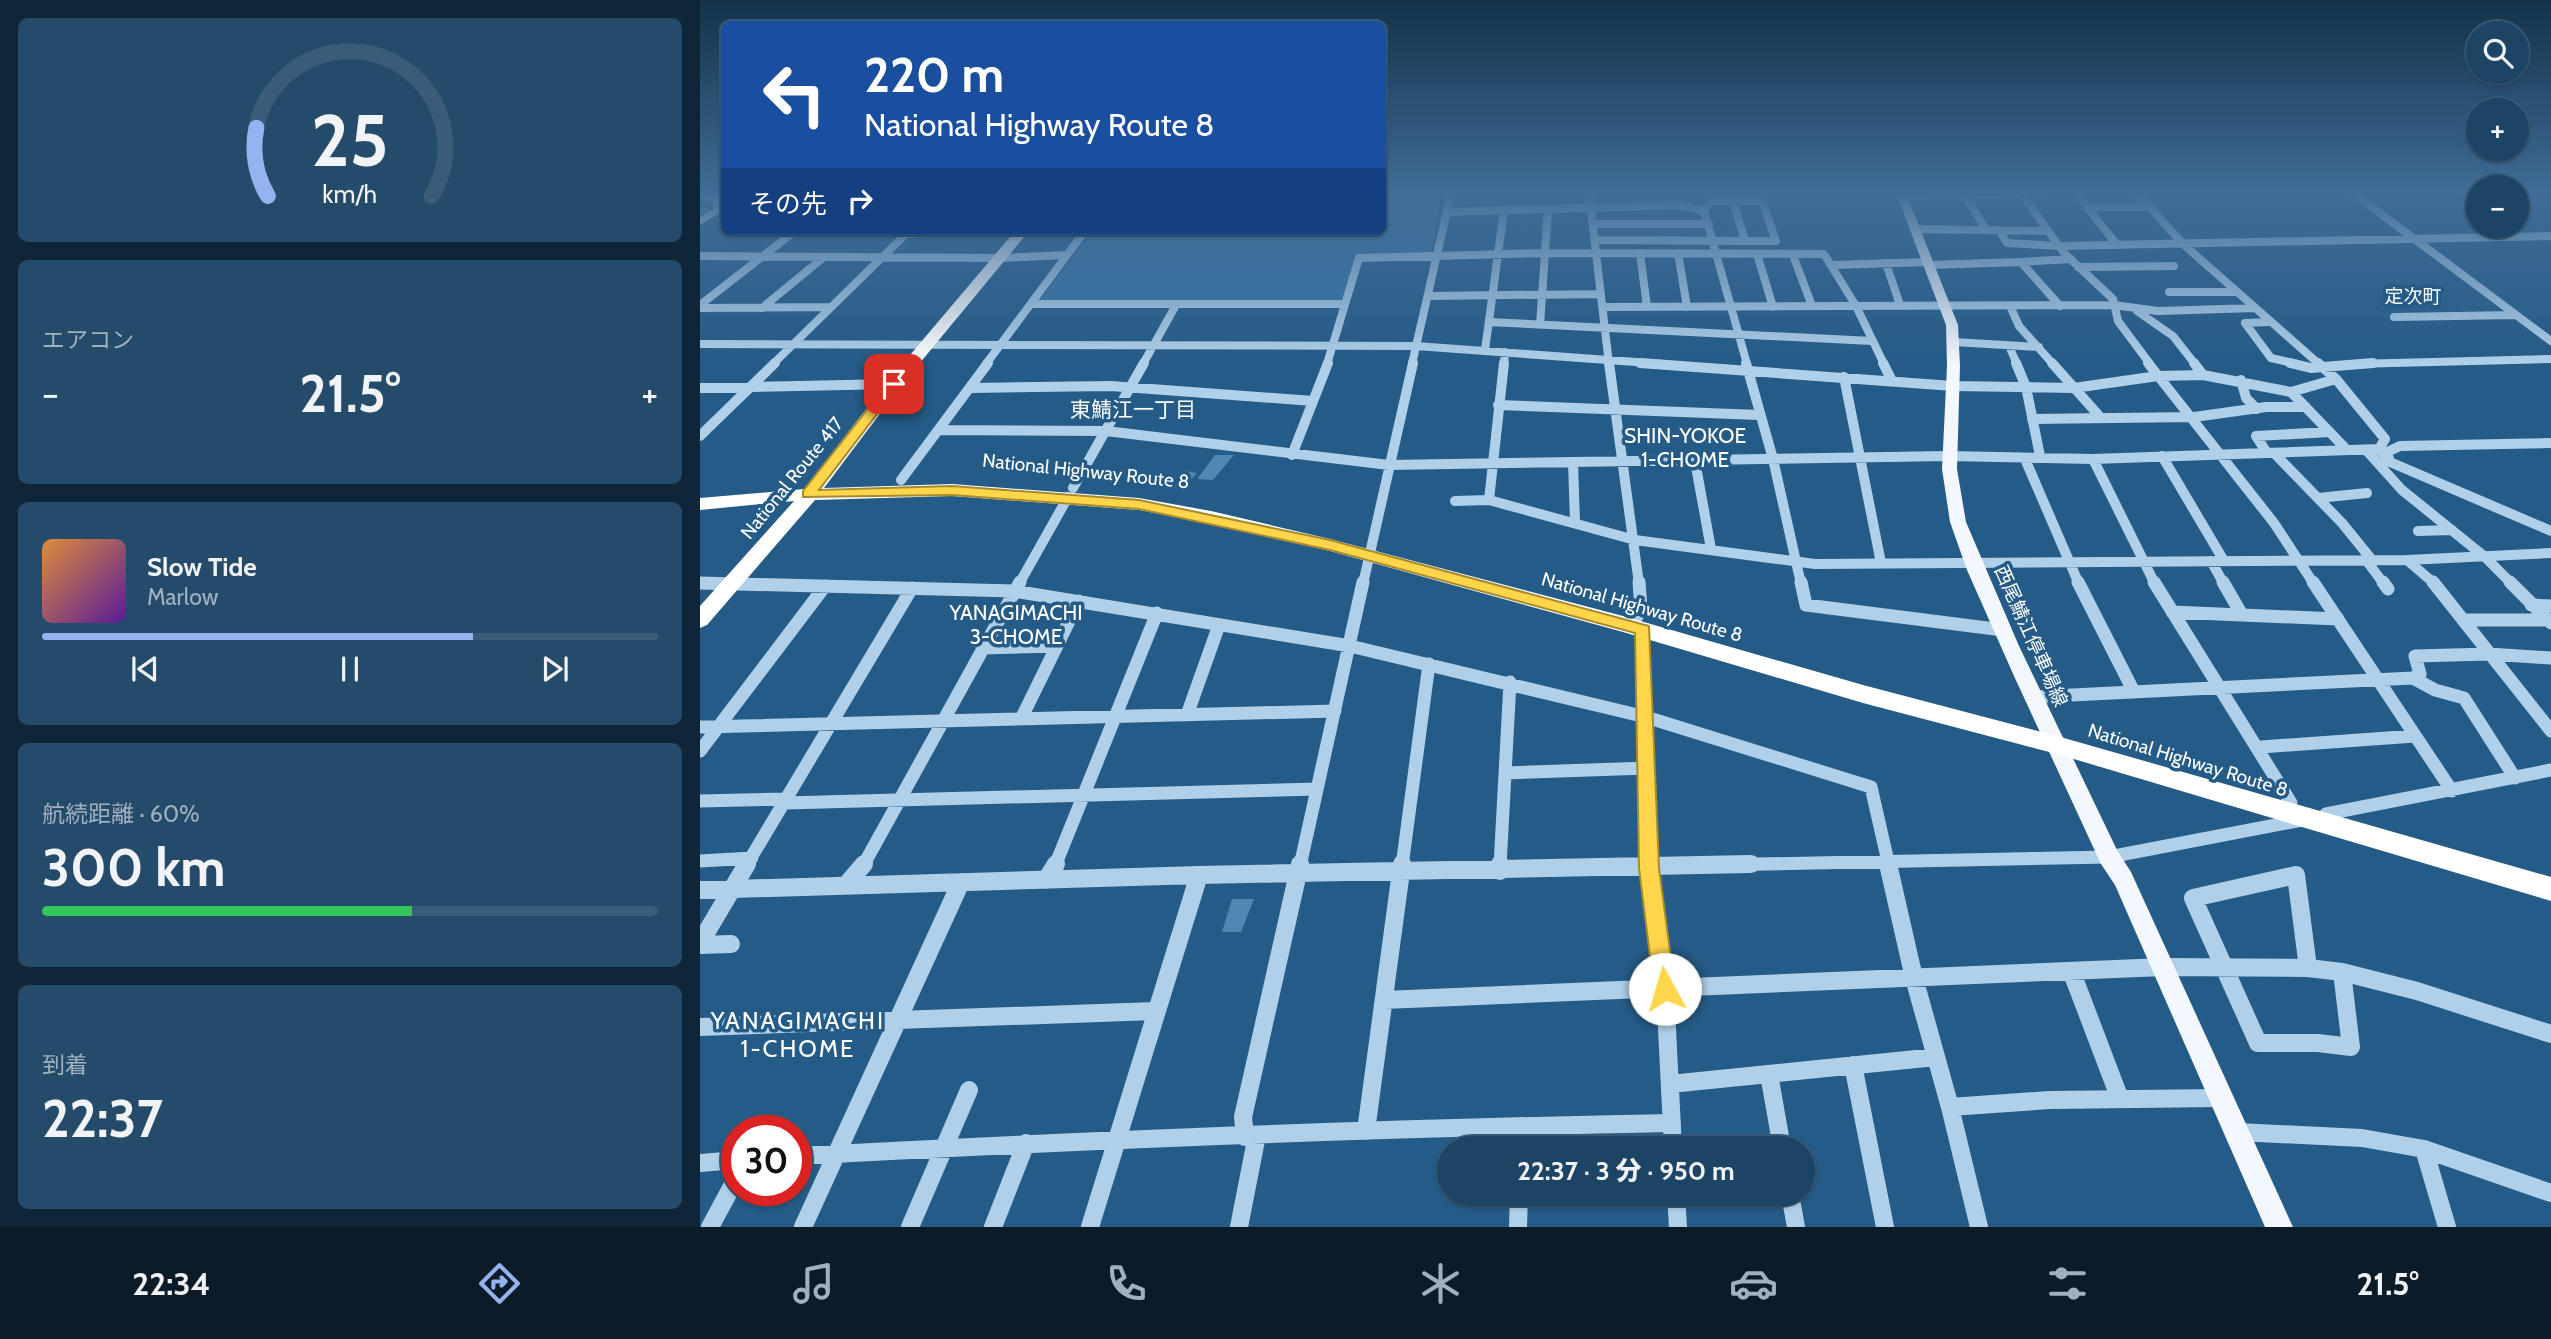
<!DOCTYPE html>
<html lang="ja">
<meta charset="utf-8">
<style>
body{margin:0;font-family:Cabin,"Noto Sans JP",sans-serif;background:#254b6b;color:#f1f3f6;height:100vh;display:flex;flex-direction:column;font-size:26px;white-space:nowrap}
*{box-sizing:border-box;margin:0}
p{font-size:23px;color:#a0b0bf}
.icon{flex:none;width:38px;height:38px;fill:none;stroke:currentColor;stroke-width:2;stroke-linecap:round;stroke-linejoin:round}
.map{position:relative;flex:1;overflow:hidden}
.details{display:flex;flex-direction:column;gap:18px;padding:18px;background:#0f2538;width:700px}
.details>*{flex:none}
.hud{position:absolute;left:21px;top:21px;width:665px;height:214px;border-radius:10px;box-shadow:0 2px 5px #0004,0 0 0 2px #3a5c79;background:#1a4fa0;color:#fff;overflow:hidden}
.controls{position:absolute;left:1766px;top:21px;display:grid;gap:14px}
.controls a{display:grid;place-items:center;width:63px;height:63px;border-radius:50%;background:#1c4465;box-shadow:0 2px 5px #0004,0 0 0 2px #3a5c79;font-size:35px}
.speed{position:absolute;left:21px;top:1115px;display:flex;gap:14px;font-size:35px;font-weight:700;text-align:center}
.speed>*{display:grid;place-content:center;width:91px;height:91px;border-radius:50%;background:#1c4465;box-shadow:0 2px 5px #0004,0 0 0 2px #3a5c79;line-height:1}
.speed .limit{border:10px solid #d22;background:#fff;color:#111}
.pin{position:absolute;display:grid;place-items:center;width:60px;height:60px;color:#fff;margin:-30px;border-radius:14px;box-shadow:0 4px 10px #0006}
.me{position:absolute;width:77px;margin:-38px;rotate:354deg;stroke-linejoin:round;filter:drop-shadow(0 0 5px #0008)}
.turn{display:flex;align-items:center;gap:24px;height:147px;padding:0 28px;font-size:32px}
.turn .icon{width:91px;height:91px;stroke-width:2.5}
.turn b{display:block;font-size:49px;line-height:60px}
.then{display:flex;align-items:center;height:66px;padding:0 28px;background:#0003;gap:14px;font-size:26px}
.big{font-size:52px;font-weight:800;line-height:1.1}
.details .widget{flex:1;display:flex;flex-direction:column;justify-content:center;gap:10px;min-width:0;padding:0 24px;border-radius:10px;background:#254b6b}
.details .dial{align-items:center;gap:0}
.dial svg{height:182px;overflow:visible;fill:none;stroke:#3a5c79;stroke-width:7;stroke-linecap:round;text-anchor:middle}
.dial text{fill:#f1f3f6;stroke:none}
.song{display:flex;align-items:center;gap:21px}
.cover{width:84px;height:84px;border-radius:10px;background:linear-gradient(135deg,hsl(30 70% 55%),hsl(270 70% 35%))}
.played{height:7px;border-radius:4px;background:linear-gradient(90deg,#95b2f1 70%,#3a5c79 70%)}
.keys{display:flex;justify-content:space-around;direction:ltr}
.heat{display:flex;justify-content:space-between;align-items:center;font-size:38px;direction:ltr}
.charge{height:10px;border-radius:5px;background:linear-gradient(90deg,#34c759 60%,#3a5c79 0)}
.trip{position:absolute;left:737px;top:1136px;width:378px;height:70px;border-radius:35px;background:#1c4465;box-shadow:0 2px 5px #0004,0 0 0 2px #3a5c79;font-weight:800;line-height:70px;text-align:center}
.menu{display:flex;height:112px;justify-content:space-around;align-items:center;background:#0b1b28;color:#a0b0bf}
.menu .icon{width:49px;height:49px}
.menu .active{color:#95b2f1}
.menu b{font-size:32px;color:#f1f3f6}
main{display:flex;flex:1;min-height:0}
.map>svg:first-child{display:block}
.green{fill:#3975a4}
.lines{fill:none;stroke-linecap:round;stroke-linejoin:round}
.river{fill:#577d9b;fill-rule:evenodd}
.building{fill:#5187b1}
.minor-far3{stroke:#b0d0e9;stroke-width:8}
.minor-far2{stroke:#b0d0e9;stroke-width:10}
.minor-far1{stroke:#b0d0e9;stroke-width:13}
.minor{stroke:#b0d0e9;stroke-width:18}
.major{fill:#f3f8fe;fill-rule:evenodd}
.highway{fill:#fff;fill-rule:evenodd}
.route{fill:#ffd54a;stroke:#a68a30;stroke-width:2}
.labels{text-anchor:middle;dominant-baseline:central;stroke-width:7;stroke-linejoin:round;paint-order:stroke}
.far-quarter-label{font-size:19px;fill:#fff;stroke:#255b87}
.street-label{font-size:19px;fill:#fff;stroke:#255b87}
.neighbourhood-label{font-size:21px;fill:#fff;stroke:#255b87}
.near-neighbourhood-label{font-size:24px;letter-spacing:2px;fill:#fff;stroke:#255b87}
</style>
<main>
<section class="details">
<div class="widget dial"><svg viewBox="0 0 100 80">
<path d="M14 69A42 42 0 1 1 86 69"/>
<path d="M14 69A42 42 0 0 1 9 39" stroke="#95b2f1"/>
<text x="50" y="56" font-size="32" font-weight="700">25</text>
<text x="50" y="72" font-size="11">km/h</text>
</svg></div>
<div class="widget"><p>エアコン</p>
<div class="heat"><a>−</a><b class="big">21.5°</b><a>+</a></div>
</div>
<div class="widget">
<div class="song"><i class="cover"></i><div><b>Slow Tide</b><p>Marlow</p></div></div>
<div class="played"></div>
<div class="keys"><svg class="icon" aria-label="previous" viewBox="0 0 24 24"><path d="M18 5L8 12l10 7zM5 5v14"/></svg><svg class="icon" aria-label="pause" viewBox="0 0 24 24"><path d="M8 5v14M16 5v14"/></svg><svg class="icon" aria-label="next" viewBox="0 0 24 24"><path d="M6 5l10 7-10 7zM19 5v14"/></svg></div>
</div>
<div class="widget"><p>航続距離 · 60%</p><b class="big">300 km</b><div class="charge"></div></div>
<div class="widget"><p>到着</p><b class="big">22:37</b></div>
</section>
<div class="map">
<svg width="1851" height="1227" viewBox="0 0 1851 1227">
<rect width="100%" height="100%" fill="#255b87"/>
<path class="green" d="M743,193L731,253L659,257L643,301L340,300L392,231H682L683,194Z"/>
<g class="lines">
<path class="river" d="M0,208L24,209V215L0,216Z"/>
</g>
<path class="building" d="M515,455H534L513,480L497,479Z
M485,471L497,473L483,489L471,488Z
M532,899H554L541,932H522Z"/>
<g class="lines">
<path class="minor-far3" d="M889,193L909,364
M1264,193L1286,230
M1321,193L1364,253L1413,299L1418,321L1450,364
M1376,193L1417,245
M1437,193L1483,244L1619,364
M1653,193L1851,341
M1202,196L1343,193
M1033,201H1062L1076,241H1045
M1387,207H1450
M747,212L979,205L1004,211L1047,364
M893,224H1009
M1214,229L1348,231
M1299,230L1307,243L1360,246L1851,236
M206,234L271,231
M897,240L1045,241L1033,201H1011L1004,211
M940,253L947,307
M978,253L987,307
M1057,254L1073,307
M1093,255L1112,306
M0,256L300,258L367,255
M1321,262L1371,259
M1186,263L1200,305
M1132,265L1227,262
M1228,265L1321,262L1360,306
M1378,267L1474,266
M1469,292H1536
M728,296L901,294
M333,304H644
M0,305L95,231
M1310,306L1319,326L1353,364
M903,307L1414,305L1458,311L1555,308
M0,308L131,307
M62,308L124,257
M1437,311L1473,336L1495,364
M1694,317L1815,315
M789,322L1172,341
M1569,322L1545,323L1571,358L1597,364
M840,325L848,209
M1254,342L1339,347
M0,344L716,346L963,364
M1309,346L1317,364
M785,350L804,210
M73,364L209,231
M286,364L385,231
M443,364L476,305
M627,364L659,258L844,253L1124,254L1156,306L1184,364
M712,364L751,193
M804,364L805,352
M1653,364L1851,359"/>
<path class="minor-far2" d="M804,363L789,500L935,540L1115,564L1707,560L1851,553
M909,363L939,584
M940,363L1253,386L1374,388L1458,376L1503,375
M1046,363L1073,459L1101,584
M1183,363L1192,381
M1316,363L1326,387L1340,456
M1352,363L1401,418
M1448,363L1574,523L1614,584
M1494,363L1503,375L1591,392L1646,449
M1590,363L1611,368L1673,363
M1618,363L1636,379L1685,439L1679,449
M1144,377L1181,563
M1541,380L1546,398L1557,409
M0,388L194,384
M271,388L411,386L613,401
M1591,392L1636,379
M798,405L1059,415
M1332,419L1494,417L1566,407H1606
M240,430L406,431L689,465L1249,456L1393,459L1679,449
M0,436L75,363
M1679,449L1690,462L1851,531
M1666,450L1702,490L1785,557L1812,584
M1567,453L1556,436L1630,432
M1574,453L1642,523L1672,560
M592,455L628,363
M1462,456L1524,561
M1325,459L1379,584
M1393,459L1455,584
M995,461L1011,549
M873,462L875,522
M1690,462L1687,452L1700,446L1851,443
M201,480L288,363
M373,488L444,363
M1618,498L1667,493
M755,501L789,500
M1718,531L1752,530
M1666,560L1684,584
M1707,560L1735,584
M1511,561L1524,584
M0,583L37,584
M319,584L368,497
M663,584L713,363"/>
<path class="minor-far1" d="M1101,582L1106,605L1303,630
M1378,582L1434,692
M1454,582L1591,803
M1523,582L1542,615
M1613,582L1752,791
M1683,582L1688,589
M1733,582L1851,731
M1810,582L1851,623
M0,583L314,591L650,646L946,717L1171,787L1189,866
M1831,605L1851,606
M1472,612L1638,619
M936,618L941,609L939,582
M1766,620H1847
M943,630L949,866
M282,648L357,646
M1331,697L1713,678
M487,715L519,625
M321,719L379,601
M0,727L635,711
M1561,747L1715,736
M0,751L125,586
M806,773L947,768
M1815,778L1764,698L1735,690L1713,678L1720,674L1715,656L1789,654L1851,658
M0,801L87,799
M85,803L617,789
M1626,814L1851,770
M0,861L52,858
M46,866L212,588
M163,866L320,582
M355,866L457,613
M600,866L663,582
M702,866L729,664
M800,866L810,682
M962,866L1409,857L1602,820"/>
<path class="minor" d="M949,864L965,989L973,1148
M1188,864L1214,978L1250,1107L1350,1100L1520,1098
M800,871V864
M346,880L356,864
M146,885L164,864
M0,890L499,875L1051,864
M0,943L47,864
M0,945L31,944
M1608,968L1596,875L1493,898L1558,1043H1618L1651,1047L1642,972
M1372,973L1420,1099
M684,1000L1463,967L1608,968L1642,972L1717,991L1851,1034
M0,1027L455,1011
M1153,1065L1185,1227
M1069,1074L1082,1148
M970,1084L1236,1057
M1250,1107L1279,1227
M666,1131L702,864
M1537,1132L1662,1138L1724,1149L1851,1193
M545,1137L543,1117L600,864
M822,1148L823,1126
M1724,1149L1747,1227
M96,1156C388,1140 680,1128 972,1123
M0,1163L37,1160
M976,1194L978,1227
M1090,1194L1096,1227
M10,1227L37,1177
M103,1227L261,882
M210,1227L269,1090
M293,1227L326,1143
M390,1227L499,875
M539,1227L557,1135
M818,1227L819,1194"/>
<path class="major" d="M1196,193H1206L1258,325L1260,366L1257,469L1266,522L1319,646L1417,850L1431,872L1593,1227H1565L1415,885L1401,864L1314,676L1267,570L1250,522L1242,469L1247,366L1246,325Z
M24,203V210L0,225V217Z"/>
<path class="highway" d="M0,193L24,195L23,205L13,208L12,201L0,200Z
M315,231H329L200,387L124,488L252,484L439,498L511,511L630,539L923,616L1163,685L1357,736L1851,877V901L1357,754L1163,703L923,632L630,551L511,523L439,510L252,496L115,500L7,625L0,628V606L94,501L0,510V498L104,489L188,381Z"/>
</g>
<linearGradient id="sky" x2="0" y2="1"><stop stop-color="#14324a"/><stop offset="0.53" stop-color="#406c96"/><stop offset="1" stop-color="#406c96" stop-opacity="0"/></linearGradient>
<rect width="1851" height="364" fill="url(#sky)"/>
<path class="route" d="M194,381L200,384L119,490L252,486L439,500L630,540L949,626L959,868L975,989L972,996L965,999L957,996L954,989L939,868L935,633L630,550L439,509L252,495L103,497V491L189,382Z"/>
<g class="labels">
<g class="far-quarter-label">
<text x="1713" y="296">定次町</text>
</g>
<g class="street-label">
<text transform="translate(386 471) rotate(6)">National Highway Route 8</text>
<text transform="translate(92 478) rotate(-51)">National Route 417</text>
<text transform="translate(942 607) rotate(16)">National Highway Route 8</text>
<text transform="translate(1331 636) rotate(66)">西尾鯖江停車場線</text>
<text transform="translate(1488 760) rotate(17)">National Highway Route 8</text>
</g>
<g class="neighbourhood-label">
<text x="433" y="409">東鯖江一丁目</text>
<text x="985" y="435">SHIN-YOKOE<tspan x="985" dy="24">1-CHOME</tspan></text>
<text x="316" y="612">YANAGIMACHI<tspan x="316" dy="24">3-CHOME</tspan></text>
</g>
<g class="near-neighbourhood-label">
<text x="98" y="1020">YANAGIMACHI<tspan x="98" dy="28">1-CHOME</tspan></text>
</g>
</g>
</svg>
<div class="controls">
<a><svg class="icon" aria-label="search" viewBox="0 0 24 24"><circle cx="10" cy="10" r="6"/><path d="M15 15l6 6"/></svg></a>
<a>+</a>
<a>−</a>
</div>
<div class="speed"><div class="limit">30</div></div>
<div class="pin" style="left:194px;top:384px;background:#d93025"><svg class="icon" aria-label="arrive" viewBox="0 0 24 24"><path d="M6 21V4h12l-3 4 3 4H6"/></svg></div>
<svg class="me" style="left:965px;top:989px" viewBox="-20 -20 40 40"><circle r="19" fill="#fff"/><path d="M0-13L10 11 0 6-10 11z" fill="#ffd54a"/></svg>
<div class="trip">22:37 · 3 分 · 950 m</div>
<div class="hud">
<div class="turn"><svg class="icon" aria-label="left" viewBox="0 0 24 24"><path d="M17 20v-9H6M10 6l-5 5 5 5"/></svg><div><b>220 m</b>National Highway Route 8</div></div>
<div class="then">その先<svg class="icon" aria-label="right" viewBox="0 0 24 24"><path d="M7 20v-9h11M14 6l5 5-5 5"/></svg></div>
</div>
</div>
</main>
<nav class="menu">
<b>22:34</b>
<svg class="icon active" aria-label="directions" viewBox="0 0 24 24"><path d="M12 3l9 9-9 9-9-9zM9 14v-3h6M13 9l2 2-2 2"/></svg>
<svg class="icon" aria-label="music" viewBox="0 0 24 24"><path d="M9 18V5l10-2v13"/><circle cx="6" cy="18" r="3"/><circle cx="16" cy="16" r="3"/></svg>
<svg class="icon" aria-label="phone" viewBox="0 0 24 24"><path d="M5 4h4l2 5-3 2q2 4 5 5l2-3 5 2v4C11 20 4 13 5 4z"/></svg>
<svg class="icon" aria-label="climate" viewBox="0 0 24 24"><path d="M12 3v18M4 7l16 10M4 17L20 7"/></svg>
<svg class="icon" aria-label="car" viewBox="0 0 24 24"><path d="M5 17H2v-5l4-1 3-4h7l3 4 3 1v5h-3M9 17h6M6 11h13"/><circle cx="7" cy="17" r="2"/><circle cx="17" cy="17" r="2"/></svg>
<svg class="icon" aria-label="filters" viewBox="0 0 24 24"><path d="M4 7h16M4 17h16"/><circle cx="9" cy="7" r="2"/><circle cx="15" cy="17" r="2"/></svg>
<b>21.5°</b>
</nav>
